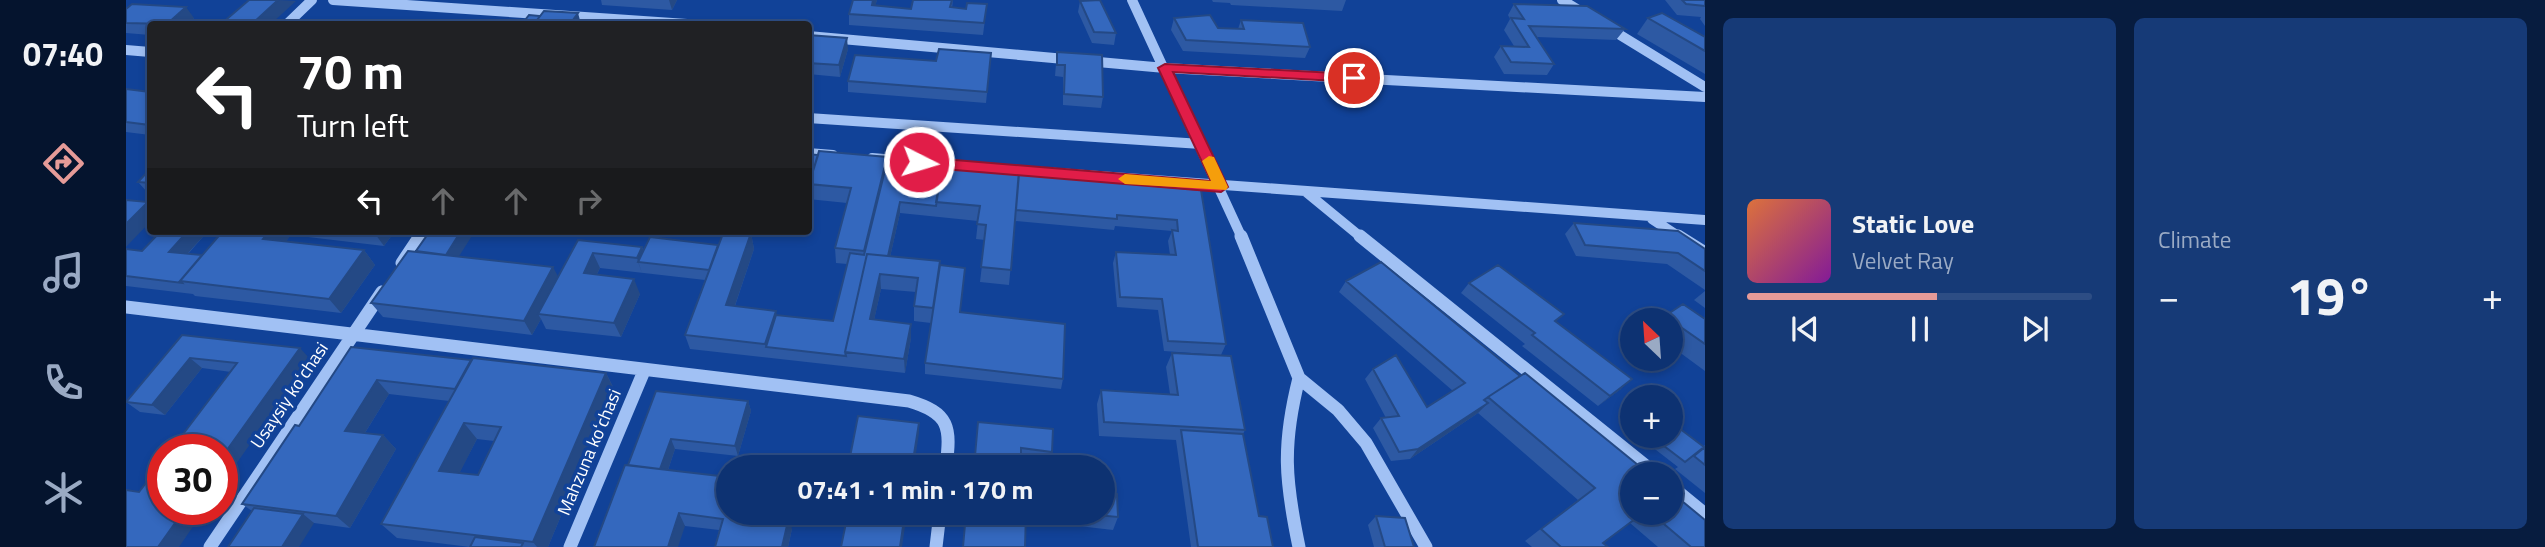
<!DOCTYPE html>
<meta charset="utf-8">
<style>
body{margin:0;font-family:"Titillium Web",sans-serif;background:#163a77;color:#f1f3f6;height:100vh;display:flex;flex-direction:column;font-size:26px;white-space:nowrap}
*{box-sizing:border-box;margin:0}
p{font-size:23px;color:#9aaac4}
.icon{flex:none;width:38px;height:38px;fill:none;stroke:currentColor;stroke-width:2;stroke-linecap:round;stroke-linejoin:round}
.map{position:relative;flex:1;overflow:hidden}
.drawer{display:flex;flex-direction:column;gap:18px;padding:18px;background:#071c3f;width:840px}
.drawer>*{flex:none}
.top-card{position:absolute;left:21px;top:21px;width:665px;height:214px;border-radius:7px;box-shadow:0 4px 10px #0003,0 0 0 2px #2d4d84;background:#202124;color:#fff;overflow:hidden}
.needle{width:46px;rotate:335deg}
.tools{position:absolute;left:1494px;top:308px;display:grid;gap:14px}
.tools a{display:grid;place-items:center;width:63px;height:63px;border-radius:50%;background:#0d3272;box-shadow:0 4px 10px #0003,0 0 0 2px #2d4d84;font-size:35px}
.speed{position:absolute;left:21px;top:434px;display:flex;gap:14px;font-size:35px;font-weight:700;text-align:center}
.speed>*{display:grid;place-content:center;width:91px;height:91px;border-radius:50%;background:#0d3272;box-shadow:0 4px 10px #0003,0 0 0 2px #2d4d84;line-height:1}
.speed .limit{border:10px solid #d22;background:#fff;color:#111}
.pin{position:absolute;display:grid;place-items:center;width:60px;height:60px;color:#fff;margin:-30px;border:4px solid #fff;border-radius:50%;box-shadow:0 2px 7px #0007}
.me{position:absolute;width:77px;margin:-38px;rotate:95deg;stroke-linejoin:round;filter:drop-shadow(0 0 5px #0008)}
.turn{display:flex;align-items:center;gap:24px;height:147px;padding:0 35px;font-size:32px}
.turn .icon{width:91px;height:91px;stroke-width:2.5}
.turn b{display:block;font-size:49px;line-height:60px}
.lanes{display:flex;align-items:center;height:66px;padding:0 35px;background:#0003;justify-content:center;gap:35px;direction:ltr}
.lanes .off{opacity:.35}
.big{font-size:52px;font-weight:700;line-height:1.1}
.drawer .tile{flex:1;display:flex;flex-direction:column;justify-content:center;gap:10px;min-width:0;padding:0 24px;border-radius:10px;background:#163a77}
.song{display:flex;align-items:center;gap:21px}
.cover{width:84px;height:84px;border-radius:10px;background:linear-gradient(135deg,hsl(20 70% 55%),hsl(290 70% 35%))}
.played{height:7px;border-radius:4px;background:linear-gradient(90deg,#e69b98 55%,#2d4d84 55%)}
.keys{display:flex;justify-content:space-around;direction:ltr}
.heat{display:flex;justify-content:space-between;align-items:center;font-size:38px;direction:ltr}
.drawer .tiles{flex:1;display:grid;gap:18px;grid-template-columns:repeat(2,1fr)}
.trip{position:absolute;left:590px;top:455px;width:399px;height:70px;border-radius:35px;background:#0d3272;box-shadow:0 4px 10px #0003,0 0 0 2px #2d4d84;font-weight:700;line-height:70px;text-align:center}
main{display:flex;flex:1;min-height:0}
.dock{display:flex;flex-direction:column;width:126px;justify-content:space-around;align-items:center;background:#05142e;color:#9aaac4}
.dock .icon{width:49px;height:49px}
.dock .active{color:#e69b98}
.dock b{font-size:32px;color:#f1f3f6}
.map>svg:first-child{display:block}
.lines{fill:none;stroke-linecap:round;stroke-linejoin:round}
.minor-far1{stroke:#a1c1f4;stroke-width:10}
.minor{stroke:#a1c1f4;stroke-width:13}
.wall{fill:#2d59a3;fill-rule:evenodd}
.shaded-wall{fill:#244985}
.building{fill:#3468be;stroke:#244985;stroke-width:2;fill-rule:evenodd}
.route{fill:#e11d48;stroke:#92132f;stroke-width:2}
.slow{fill:#f59e0b}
.labels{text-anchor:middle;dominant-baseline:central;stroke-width:7;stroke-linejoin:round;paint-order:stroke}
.street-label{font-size:18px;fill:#fff;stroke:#114298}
</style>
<main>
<nav class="dock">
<b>07:40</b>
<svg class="icon active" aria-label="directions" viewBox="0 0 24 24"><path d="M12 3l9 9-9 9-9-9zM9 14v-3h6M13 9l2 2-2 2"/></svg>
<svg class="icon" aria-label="music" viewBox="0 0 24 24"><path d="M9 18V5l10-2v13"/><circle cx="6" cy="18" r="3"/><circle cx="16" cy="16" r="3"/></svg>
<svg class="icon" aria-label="phone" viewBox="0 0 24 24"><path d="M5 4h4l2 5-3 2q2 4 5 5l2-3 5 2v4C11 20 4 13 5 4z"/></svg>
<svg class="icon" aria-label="climate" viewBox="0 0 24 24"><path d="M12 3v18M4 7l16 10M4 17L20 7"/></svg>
</nav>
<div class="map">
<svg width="1579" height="547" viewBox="0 0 1579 547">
<rect width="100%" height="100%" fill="#114298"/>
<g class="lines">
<path class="minor-far1" d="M207,0L561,24
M1006,0L1116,238
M1436,0L1459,14
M161,24L186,0
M1481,27L1579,87
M682,36L1039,68L1579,97
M0,50L24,52
M682,118L1075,144
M682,153L707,155
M746,158L832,165
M864,168L1579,220
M1180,192L1236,238
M1526,219L1555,238
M293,238L297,231"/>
<path class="minor" d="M1115,236L1173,378L1212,410L1240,443L1300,547
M1234,236L1530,474
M1552,236L1579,253
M276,263L294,236
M0,307L783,401C824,413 825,427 820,467
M1173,378C1156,445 1159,480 1173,547
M1545,486L1579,514
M84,547L256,292
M444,547L518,371
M810,547L814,513"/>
</g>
<path class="wall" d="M475,0H551L546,10L476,5Z
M727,0H751L749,6L785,9L827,0L826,8L840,9L861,4L857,35L723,25V14Z
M1086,0H1220L1216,11L1105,5L1104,3L1087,2Z
M1539,0H1579V26L1574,19L1575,17L1551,15Z
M954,1L990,33L988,45L966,43L952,12Z
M1388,4L1499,29L1490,40L1411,37L1428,64L1421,75L1378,74L1368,57L1375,46H1388L1378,30L1384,19L1382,15Z
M0,9L68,18L61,24H24V35L0,33Z
M1048,18L1092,28L1112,29L1115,20L1184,47L1179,58L1057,51L1045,30Z
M1522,18L1579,37V74L1511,34Z
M682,35L722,49L714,77L682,74Z
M931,52L977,97L975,108L937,105V77L929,76Z
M865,53L860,103L722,92V81L810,61Z
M0,89L24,92V135L0,132Z
M682,154L893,174L1075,190L1100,344L1095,355L1038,351L1032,310L991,307L987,263L990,252L1044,255L1042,241L1046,231L989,226L988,230L889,221L883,285L854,282L859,240L850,239L852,221L774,213L764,257L814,265L839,268L834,313L937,379L935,389L799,374V363L805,323L788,321V306L790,292L755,289L748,320L785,324V338L779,373L564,349L559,335L579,280L474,268L471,274L514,294L495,337L420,329L415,319L406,335L257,317L245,303L333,256L432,277L452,240L516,247L518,250L592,245L625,233L628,249L609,306L650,315L707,321L721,264L710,263L709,248L721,203L682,199Z
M24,169V193H22L12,182Z
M1448,223L1579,249V290L1541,264L1450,256L1439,234Z
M82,231L62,254L76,255L97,231H269L258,246L165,235L160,241L238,250L249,265L215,313L69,296L67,294L0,286V249L16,251Z
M1220,281L1507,513H1545L1579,547H1532L1504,523L1477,543L1482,547H1406L1399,541L1452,500L1352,413L1284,459L1265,461L1247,428L1255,418H1260L1239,379L1247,369L1301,407L1327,391L1213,292Z
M1343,283L1431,322L1495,389L1472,406L1396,346L1399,344L1335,293Z
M1579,291V308L1568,300Z
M1539,316L1579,319V371L1545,346V320H1534Z
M56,335L184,359L105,372L76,368L39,415L14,412L0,402Z
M225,347L345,360L480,373L488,389L422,547H344L271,538L255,524L323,401L263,394L239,433L257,435L270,449L224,528L188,523L126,511L116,504L173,426ZM351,439L368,441L352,475L333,473Z
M1046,353L1119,430L1117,434L1133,516L1147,547H1065L1050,440L973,436L971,404L975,390L1044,394L1040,367Z
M530,391L622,401L625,411L612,456L549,449L542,470L602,513L666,529L662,547H589L593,530L559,526L502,465Z
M852,422L926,452L923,464L848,467Z
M1512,436H1545L1578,446L1579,445V493L1549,469L1552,467Z
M840,513H976L992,517L987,530Z
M1250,516L1288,547H1248L1242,525Z"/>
<path class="shaded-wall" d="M152,0L170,1L145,24H126Z
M543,0H551L546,10Z
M747,0H751L746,17V5Z
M60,7L68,18L61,24H41Z
M452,13L455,24H444Z
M721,38L722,49L714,77L713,65Z
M22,202L24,205V222L0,247V224Z
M774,202V213L761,271V260Z
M62,231H82L53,263L43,252Z
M143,231H161L165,235L150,254L137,239Z
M247,231H269L258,246Z
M335,231H349L325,269L318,258Z
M625,233L628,249L604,320L600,305Z
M516,247L522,262H512L516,273L511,258Z
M238,250L249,265L215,313L203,299Z
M467,253L474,268L464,288L458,273Z
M427,267L435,282L412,314L415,319L406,335L398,321Z
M754,274L755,289L745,334L744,319Z
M508,279L514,294L495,337L488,323Z
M650,311L653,326L640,347L639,344Z
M785,324V338L779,373L778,359Z
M174,348L184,359L96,484V457Z
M64,358L76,368L39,415L26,405Z
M480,373L488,389L422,547H411L407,542Z
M1506,379L1495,389L1472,406L1484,396Z
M251,380L263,394L232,444L219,431Z
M622,401L625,411L612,456L609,446Z
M1362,403L1352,413L1284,459L1292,449Z
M338,423L351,439L327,486L313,471Z
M793,423V433L788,467H786Z
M257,435L270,449L224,528L210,516Z
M545,439L549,449L538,482L533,472Z
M59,509H79L53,547H32Z
M553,513L559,526L552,547H542Z
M779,513H781L776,547H774Z
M177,514L188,523L173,547H156Z
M663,517L666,529L662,547H656Z"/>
<path class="building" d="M123,0H152L126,24H95Z
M727,0H747L746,5L785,9L787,0H826L824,7L840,9L841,3L861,4L858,23L723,14Z
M974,0L990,33L968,32L954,1Z
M1556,0H1579V6L1560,4Z
M6,4L60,7L41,24L0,23V9Z
M1388,4L1461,6L1499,29L1403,26L1428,64L1385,62L1375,46L1403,47L1385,18L1398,19Z
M418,11L452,13L444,24H408Z
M1536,13L1579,37V51L1522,18Z
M403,15L414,16L408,24H396Z
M1084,15L1092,28L1118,29L1115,20L1177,23L1184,47L1060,40L1048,18Z
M682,35L721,38L713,65L682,63Z
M813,49L865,53L861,92L722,81L729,55L810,61Z
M931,52L976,55L977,97L938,94L939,65H931Z
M0,89L24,92V125L0,122Z
M693,151L761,157L738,251L709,248L725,188L683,184Z
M682,154L692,155L683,184V188H682Z
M761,162L816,167L810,206L774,202L762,256L741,254L719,352L720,356L640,347L650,315L707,321L724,253L738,255Z
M817,163L893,170L885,270L855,267L860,225L851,224L854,206L810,202Z
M24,169V183L12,182Z
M893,174L1075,190L1100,344L1042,341L1036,299L994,297L990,252L1050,255L1046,230L1052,231L1051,220L991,215V219L890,210Z
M0,200L22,202L0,224Z
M1448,223L1552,231L1579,249V271L1552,253L1459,245Z
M35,231H62L43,252L76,255L54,281L56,283L0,276V249L16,251Z
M97,231H143L137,239L238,250L203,299L54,281Z
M304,231H335L320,255L290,251Z
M598,231L625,233L600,305L650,311L639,344L559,335Z
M524,237L592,245L583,270L512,262Z
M452,240L516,247L511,258L467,253L458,273L508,279L488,323L412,314Z
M282,251L427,267L398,321L245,303Z
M741,254L814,261L807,308L788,306L792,278L754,274L744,319L785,324L778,359L719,352Z
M1255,262L1394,376L1362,397L1358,400L1362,403L1292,449L1273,452L1255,418L1273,416L1247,369L1270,355L1301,407L1339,383L1220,281Z
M814,265L839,268L834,312L939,324L937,379L799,363Z
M1372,265L1438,314L1429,321L1506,379L1484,396L1406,335L1409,333L1343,283Z
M1557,304L1579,319V344L1539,316Z
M56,335L174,348L96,457V450H45L111,363L64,358L26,405L0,402Z
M225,347L345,360L329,389L251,380L219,431L257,435L210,516L116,504L169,425L173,426Z
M1046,353L1105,356L1119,430L978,422L975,390L1052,395Z
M347,358L480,373L407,542L255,524ZM338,423L375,427L352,475L313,471Z
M1399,373L1523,474H1507V513H1517L1477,543L1482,547H1435L1415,529L1469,488L1362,397Z
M530,391L622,401L609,446L545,439L534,469L502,465Z
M732,416L793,423L786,467H722Z
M852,422L927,429L926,452L895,448V462L935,465V467H848Z
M1545,422L1578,447L1559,462L1525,436H1545Z
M1055,430L1117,434L1133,516L1141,517L1147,547H1072Z
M1579,447V465L1568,456Z
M37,461V509H59L32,547H0V490L13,492Z
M499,465L602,477V513H631L663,517L656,547H589L597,519L553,513L542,547H468Z
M1545,492L1579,520V547H1565L1525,513H1545Z
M976,493L991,494L992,517L947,513H976Z
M128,508L177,514L156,547H102Z
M722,513H779L774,547H715Z
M840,513H900L899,547H837Z
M1250,516L1279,518L1288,547H1259Z
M349,537L397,543L395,547H344Z"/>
<path class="route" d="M1039,64L1228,74L1234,78L1228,82L1047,72L1102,187L1095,192L793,167L785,162L793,157L1085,181L1032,68Z"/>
<path class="slow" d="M1083,156L1088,157L1102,187L1100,190L999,184L992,179L999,174L1085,181L1076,161Z"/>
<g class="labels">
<g class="street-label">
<text transform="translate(163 395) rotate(-56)">Usaysiy koʻchasi</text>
<text transform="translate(463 452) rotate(-67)">Mahzuna koʻchasi</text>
</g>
</g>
</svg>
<div class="tools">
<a><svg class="needle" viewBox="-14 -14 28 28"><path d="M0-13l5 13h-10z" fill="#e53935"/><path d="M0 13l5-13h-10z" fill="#9aaac4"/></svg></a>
<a>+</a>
<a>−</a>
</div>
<div class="speed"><div class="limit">30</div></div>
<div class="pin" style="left:1228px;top:78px;background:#d93025"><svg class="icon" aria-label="arrive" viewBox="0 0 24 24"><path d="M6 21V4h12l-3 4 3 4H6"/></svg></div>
<svg class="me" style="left:793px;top:162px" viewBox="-20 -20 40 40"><circle r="17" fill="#e11d48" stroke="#fff" stroke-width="3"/><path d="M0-11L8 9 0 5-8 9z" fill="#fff"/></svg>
<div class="trip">07:41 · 1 min · 170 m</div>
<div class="top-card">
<div class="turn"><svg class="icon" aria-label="left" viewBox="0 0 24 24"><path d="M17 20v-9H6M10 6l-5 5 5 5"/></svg><div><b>70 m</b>Turn left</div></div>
<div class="lanes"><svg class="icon" aria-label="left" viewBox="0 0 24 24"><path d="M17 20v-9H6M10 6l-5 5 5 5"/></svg><svg class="icon off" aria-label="ahead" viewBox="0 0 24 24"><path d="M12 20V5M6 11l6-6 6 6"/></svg><svg class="icon off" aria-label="ahead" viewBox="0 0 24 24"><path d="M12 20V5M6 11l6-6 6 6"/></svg><svg class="icon off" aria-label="right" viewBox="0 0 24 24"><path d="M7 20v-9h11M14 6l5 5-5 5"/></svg></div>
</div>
</div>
<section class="drawer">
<div class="tiles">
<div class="tile">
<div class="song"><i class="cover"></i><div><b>Static Love</b><p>Velvet Ray</p></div></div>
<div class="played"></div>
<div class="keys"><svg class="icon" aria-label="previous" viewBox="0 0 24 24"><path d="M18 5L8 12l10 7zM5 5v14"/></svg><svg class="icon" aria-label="pause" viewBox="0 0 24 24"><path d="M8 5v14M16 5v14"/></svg><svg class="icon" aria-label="next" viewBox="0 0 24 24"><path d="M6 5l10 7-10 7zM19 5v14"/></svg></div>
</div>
<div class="tile"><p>Climate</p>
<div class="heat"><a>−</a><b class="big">19°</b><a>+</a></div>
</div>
</div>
</section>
</main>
